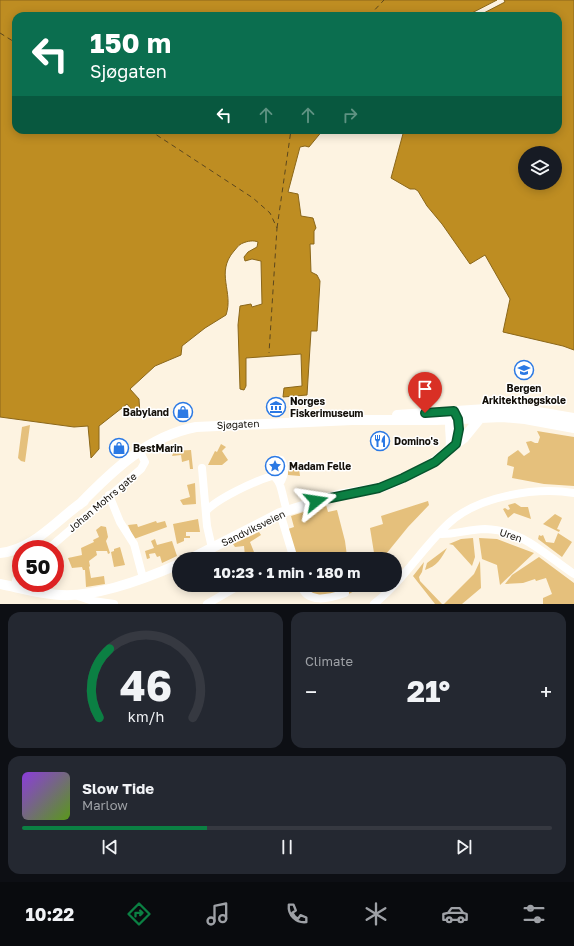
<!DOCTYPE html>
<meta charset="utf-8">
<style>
body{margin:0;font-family:"Golos Text",sans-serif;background:#242831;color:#f1f3f6;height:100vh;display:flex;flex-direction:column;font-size:15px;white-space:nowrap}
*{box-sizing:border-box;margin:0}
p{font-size:13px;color:#9ea1a6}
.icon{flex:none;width:22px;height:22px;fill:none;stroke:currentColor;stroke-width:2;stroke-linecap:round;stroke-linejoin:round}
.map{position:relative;height:604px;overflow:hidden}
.side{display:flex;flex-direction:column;gap:8px;padding:8px;background:#0d0f14;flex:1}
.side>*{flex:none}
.top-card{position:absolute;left:12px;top:12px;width:550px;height:122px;border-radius:12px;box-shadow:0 2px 10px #0003;background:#0b6e4f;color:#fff;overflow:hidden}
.controls{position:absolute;left:518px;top:146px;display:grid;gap:8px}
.controls a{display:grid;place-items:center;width:44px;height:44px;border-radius:50%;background:#171b24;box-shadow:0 2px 10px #0003;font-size:20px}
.speed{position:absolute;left:12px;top:540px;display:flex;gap:8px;font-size:20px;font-weight:700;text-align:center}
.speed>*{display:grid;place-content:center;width:52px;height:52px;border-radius:50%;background:#171b24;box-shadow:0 2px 10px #0003;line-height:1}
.speed .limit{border:6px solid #d22;background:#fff;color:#111}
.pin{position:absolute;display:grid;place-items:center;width:34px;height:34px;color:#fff;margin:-41px -17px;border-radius:50% 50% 50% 0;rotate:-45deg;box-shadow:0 0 4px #0007}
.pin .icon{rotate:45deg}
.me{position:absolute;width:44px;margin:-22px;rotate:75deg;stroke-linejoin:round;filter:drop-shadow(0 0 3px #0008)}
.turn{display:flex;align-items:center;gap:14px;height:84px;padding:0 12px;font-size:18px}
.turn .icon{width:52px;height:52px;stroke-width:2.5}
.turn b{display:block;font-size:28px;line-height:34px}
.lanes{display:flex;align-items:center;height:38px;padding:0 12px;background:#0003;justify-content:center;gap:20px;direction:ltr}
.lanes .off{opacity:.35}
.big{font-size:30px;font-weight:700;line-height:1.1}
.side .widget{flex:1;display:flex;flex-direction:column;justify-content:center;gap:6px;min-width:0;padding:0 14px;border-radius:12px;background:#242831}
.side .dial{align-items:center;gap:0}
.dial svg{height:104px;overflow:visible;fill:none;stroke:#363941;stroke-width:7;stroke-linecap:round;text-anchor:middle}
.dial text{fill:#f1f3f6;stroke:none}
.song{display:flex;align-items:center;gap:12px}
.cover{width:48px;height:48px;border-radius:6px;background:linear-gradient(135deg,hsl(270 70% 55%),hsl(90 70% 35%))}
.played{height:4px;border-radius:2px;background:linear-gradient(90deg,#0b8043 35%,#363941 35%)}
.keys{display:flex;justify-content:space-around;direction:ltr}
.heat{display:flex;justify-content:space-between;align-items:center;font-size:22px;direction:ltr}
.side .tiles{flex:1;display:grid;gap:8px;grid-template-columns:1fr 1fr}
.widget:last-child{grid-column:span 2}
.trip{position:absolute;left:172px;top:552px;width:230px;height:40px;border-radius:20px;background:#171b24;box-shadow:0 2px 10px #0003;font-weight:700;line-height:40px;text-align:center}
.tab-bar{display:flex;height:64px;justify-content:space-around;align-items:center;background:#090b0e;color:#9ea1a6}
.tab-bar .icon{width:28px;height:28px}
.tab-bar .current{color:#0b8043}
.tab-bar b{font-size:18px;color:#f1f3f6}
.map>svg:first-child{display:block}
.green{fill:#e5c07c}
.water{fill:#be8d22;stroke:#8b671a;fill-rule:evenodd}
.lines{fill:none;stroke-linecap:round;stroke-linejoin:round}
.ferry{stroke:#5c471e;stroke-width:1;stroke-dasharray:5 4;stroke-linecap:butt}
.minor{stroke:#fff;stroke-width:8}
.major{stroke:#fff;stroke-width:10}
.route-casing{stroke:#07532c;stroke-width:10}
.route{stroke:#0b8043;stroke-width:7}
.labels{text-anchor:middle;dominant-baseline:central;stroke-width:3;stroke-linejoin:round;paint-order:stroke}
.poi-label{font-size:10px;font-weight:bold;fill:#130f09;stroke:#fff;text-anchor:start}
.street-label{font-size:10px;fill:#130f09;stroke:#fff}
</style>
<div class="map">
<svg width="574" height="604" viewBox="0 0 574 604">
<rect width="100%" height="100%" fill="#fdf3e1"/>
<path class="green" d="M30,425L25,462L21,461L18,458L22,427Z
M537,431L574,437V486L544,484L512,478L514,467L507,465L508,457L518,450L524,456L530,452L526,442L531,441L535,443H538L540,437Z
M221,444L226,447L222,451L228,460L222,465H208L215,451L217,452Z
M191,450L193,469H190L189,460L182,462L181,455L172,456L174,451Z
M302,463L303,468L299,469L300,476L288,475V465Z
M195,483L196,504L183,505L180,500L190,497L187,485Z
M428,501L429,505L408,527L382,559H375L370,528L383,524L381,516Z
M515,503L521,507H528L531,519L514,513L508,518L503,509L505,508L508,510L510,509L508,505Z
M326,505L328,512L337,510L345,541L347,556L345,557L343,555L338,559H296L288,529L294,527L291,516Z
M555,514L562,518L557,529L560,530L559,532L543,524Z
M198,519L200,532H186V536H190V538H184V541L177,544L173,524Z
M156,521L157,523L165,521L167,527L134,539L128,525L137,524L138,527Z
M101,526L106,527L108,537L106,541L110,553L108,554L107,551H96L97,555L89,561L90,566L89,567L91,578L104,576L105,584L86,587L85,570H83L82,567L72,568L68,558L82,555L81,548L94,542L93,540L99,537L96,530Z
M259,532L261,535L250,542L254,552L245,556L244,546L235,547L233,544Z
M558,533L572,542L562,557L538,539L539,535L541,536L543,535L546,542L554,543Z
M473,538L475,557L472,566L453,545L449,544L461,539Z
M479,538L497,539L534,553L500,585L497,565L482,559Z
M155,539L157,545L172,541L177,556L162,563L160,556L157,557L155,553L149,554L150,558L147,559L145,551L154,548L151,541Z
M120,547L125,565L114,567L111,552L114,551V549Z
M447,548C441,559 437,566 425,570L427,563Z
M539,557L574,583V604H543V598L552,594L546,578L536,581L535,579L523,583L505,584L512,575Z
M480,561L481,588L462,604H444L474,574Z
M424,562L422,572L419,577L420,581L442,604H435L413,576Z
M304,585H353L356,590L347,595L313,598Z"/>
<path class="water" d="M0,0H497L466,16H16V130H323L309,147L305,146L300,147L288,192L298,194L301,216L313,218L316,228L314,231V244H310L311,272L317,275L320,281L317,331H311L307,395L283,397L284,388L302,386L301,354L246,358V386L244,390L240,389L238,325L240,306L251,304L252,307L262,304L261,261L252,259L245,261L244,257L248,252L257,247L258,242C253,240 248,241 243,243C238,245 237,248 234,251C215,273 234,292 226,315L205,328L182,346L181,355L155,366L130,389L139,399L140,415L137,416L127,404L99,426V449L91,458L88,426L74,427L0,417Z
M504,0H574V350L563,346L503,332L510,299L485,255L470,264L442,224L427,206L418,191L415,189H410L391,178L404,130H558V16H478L505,2ZM525,153H555V183H525Z"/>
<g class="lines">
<path class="ferry" d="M369,16L384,0
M0,33L16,43
M149,130L253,198L270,213L277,228L269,353
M277,228L291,130"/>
<path class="minor" d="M202,468L207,526L212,548
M280,483C284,476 286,468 281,460L276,459L271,463C269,476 277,476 280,485C283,494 284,502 287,511
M109,495L120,522L134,544L143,578
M206,511C218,498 255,481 272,476
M280,513L294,559
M439,534C454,535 469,529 485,529C523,530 544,554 574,574
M48,549L141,469L145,462L139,450
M301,585C307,604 328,599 345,593
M16,587V580L21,575
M75,595L93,601L114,604
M207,604L240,585
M374,604C403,581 422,548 449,523C478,496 536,487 574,493"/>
<path class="major" d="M397,415L501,408L532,411L574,418
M456,444L464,438L481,417
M450,449C453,437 447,425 452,414
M79,505C112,471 148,436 196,427L352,420H436L502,417L525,419L574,428
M0,553C35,549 56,520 84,501
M190,559L280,513L338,495L379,488L395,482L420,470L435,461L456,444L459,429L458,419L454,411
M0,584C20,588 40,594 61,595C96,597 147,578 179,564"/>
</g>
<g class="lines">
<defs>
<path id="route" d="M316,501L379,488L403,478L435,462L456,444L459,429L458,419L454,411L425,413"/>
</defs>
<use href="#route" class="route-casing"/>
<use href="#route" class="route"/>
</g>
<defs>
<symbol id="university-ring" viewBox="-11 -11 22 22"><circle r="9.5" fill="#fff" stroke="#2b79e4" stroke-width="1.5"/><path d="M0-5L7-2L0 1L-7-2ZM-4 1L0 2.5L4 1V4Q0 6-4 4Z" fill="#2b79e4"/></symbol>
<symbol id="museum-ring" viewBox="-11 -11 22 22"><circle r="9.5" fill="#fff" stroke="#2b79e4" stroke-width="1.5"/><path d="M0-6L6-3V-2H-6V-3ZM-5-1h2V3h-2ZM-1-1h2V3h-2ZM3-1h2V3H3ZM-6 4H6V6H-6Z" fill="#2b79e4"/></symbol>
<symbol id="shop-ring" viewBox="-11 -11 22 22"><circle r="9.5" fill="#fff" stroke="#2b79e4" stroke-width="1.5"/><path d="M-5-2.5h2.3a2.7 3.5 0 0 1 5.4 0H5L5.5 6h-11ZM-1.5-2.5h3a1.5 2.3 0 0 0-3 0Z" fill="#2b79e4"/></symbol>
<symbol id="restaurant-ring" viewBox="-11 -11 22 22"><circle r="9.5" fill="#fff" stroke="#2b79e4" stroke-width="1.5"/><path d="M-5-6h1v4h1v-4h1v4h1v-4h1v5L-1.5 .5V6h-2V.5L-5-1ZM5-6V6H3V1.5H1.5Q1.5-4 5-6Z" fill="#2b79e4"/></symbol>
<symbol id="sight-ring" viewBox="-11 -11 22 22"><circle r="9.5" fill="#fff" stroke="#2b79e4" stroke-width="1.5"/><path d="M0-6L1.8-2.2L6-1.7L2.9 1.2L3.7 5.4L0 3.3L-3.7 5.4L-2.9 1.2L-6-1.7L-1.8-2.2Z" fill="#2b79e4"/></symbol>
</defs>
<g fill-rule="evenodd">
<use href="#university-ring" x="513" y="359" width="22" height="22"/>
<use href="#museum-ring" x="265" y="396" width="22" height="22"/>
<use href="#shop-ring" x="172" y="401" width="22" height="22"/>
<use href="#restaurant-ring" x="369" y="430" width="22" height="22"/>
<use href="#shop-ring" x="108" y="437" width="22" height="22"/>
<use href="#sight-ring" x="264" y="455" width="22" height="22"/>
</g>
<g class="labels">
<g class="poi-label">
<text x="524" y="388" text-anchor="middle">Bergen<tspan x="524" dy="12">Arkitekthøgskole</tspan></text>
<text x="290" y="401">Norges<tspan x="290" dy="12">Fiskerimuseum</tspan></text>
<text x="169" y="412" text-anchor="end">Babyland</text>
<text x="394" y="441">Domino's</text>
<text x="133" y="448">BestMarin</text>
<text x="289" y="466">Madam Felle</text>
</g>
<g class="street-label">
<text transform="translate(238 424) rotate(-3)">Sjøgaten</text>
<text transform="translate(102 502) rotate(-40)">Johan Mohrs gate</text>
<text transform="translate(253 528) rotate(-26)">Sandviksveien</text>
<text transform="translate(511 535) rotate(18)">Uren</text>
</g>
</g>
</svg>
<div class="controls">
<a><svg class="icon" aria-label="layers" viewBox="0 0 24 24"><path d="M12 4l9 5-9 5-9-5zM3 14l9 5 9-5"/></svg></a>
</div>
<div class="speed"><div class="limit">50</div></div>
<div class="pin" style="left:425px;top:413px;background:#d93025"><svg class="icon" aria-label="arrive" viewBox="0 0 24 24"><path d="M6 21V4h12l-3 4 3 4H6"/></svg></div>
<svg class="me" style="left:316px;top:501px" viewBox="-20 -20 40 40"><path d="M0-17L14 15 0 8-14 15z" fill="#0b8043" stroke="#fff" stroke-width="4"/></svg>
<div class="trip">10:23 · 1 min · 180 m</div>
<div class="top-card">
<div class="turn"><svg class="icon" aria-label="left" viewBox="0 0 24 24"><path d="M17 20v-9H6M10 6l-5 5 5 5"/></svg><div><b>150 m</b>Sjøgaten</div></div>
<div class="lanes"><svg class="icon" aria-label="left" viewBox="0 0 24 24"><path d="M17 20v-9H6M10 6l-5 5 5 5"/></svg><svg class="icon off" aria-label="ahead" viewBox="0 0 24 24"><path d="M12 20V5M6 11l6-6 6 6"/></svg><svg class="icon off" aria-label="ahead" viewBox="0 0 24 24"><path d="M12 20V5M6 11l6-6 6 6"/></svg><svg class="icon off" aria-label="right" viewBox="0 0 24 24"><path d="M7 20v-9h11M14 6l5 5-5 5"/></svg></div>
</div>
</div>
<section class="side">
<div class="tiles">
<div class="widget dial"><svg viewBox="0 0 100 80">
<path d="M14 69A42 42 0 1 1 86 69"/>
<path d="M14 69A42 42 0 0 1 22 16" stroke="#0b8043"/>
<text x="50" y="56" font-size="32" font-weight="700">46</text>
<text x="50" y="72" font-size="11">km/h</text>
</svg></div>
<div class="widget"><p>Climate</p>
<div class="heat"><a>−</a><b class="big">21°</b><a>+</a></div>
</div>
<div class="widget">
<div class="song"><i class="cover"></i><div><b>Slow Tide</b><p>Marlow</p></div></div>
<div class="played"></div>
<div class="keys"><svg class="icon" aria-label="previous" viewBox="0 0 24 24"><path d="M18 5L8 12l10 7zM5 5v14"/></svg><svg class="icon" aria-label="pause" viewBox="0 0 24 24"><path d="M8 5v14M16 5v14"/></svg><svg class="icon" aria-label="next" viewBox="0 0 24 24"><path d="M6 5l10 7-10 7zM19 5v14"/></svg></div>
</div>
</div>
</section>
<nav class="tab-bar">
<b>10:22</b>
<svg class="icon current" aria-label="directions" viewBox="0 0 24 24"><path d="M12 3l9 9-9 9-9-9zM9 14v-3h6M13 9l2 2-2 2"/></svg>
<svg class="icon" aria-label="music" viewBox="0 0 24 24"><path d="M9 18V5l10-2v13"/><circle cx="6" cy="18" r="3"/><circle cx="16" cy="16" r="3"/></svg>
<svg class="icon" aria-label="phone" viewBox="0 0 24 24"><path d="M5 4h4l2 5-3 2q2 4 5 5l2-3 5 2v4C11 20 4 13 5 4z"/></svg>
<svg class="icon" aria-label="climate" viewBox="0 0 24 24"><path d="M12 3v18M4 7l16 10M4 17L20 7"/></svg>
<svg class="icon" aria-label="car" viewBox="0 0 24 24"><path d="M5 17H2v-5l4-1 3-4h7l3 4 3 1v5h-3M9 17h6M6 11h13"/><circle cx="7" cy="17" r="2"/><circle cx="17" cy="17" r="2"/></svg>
<svg class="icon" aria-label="filters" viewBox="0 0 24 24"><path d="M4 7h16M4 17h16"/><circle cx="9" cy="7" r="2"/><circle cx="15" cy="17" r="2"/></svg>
</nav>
